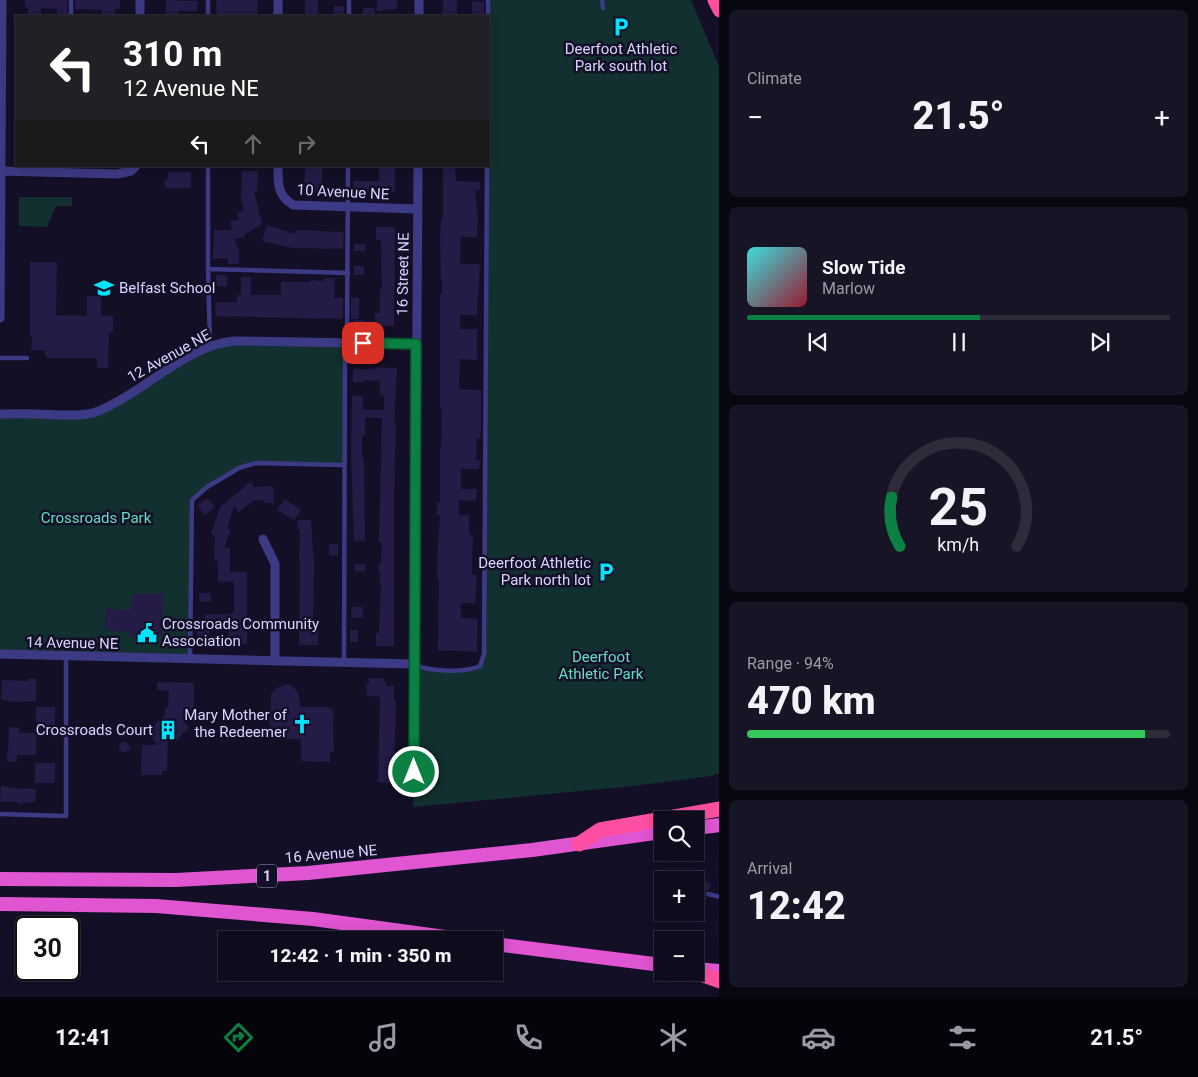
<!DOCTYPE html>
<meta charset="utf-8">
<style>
body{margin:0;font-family:Roboto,sans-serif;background:#171425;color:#f1f3f6;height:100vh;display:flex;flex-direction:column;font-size:19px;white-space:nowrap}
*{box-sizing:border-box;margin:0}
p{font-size:16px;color:#9b9ba3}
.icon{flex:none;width:28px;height:28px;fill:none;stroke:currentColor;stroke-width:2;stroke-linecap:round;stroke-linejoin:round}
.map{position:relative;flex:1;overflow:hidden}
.sheet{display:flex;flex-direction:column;gap:10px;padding:10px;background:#08060f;width:479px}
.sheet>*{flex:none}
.hud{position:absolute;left:15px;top:15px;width:475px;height:152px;border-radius:0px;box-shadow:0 2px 12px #0003,0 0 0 1px #2e2b3b;background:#202124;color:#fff;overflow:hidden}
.controls{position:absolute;left:654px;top:811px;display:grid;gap:10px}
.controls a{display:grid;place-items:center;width:50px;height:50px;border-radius:0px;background:#0e0b1c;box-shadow:0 2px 12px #0003,0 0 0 1px #2e2b3b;font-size:25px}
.speed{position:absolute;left:15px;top:916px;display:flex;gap:10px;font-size:25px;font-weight:700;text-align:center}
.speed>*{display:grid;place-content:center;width:65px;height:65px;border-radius:50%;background:#0e0b1c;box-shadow:0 2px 12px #0003,0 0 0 1px #2e2b3b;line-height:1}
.speed .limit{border:2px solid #111;border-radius:8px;background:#fff;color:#111}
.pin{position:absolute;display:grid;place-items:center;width:42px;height:42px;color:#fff;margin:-21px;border-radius:10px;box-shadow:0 2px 8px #0006}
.me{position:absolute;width:55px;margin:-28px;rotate:0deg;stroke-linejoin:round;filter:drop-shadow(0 0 4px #0008)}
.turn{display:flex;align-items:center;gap:18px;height:105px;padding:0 25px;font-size:22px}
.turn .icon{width:65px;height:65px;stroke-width:2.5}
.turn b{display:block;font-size:35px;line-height:42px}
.lanes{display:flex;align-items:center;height:48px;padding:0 25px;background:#0003;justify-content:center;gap:25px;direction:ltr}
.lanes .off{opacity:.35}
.big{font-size:38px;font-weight:800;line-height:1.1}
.sheet .tile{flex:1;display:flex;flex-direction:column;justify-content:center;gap:8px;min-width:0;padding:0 18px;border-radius:8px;background:#171425}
.sheet .dial{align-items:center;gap:0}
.dial svg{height:130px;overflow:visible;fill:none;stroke:#2e2b3b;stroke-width:7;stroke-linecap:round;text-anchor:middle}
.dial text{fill:#f1f3f6;stroke:none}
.song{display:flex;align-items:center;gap:15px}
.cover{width:60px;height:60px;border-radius:8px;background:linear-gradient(135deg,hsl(180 70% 55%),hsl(350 70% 35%))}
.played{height:5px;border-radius:2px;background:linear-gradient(90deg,#0b8043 55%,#2e2b3b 55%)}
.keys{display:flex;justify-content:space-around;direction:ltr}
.heat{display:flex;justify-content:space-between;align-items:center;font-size:28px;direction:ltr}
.charge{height:8px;border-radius:4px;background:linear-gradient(90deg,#34c759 94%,#2e2b3b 0)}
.trip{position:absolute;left:218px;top:931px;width:285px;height:50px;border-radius:0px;background:#0e0b1c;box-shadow:0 2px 12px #0003,0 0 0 1px #2e2b3b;font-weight:800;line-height:50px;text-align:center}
.dock{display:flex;height:80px;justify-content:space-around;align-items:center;background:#06040b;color:#9b9ba3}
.dock .icon{width:35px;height:35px}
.dock .selected{color:#0b8043}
.dock b{font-size:22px;color:#f1f3f6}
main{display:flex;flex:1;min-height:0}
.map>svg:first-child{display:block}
.green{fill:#12302f}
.building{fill:#241b47}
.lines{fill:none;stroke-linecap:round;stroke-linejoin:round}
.service{stroke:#3d3a85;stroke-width:4.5}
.minor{stroke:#3d3a85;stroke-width:9}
.trunk{stroke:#e055d1;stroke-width:14}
.motorway{stroke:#ff4fa3;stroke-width:15}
.route-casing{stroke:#07532c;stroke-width:12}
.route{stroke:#0b8043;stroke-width:9}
.labels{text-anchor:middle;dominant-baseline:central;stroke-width:5;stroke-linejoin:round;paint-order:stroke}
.shield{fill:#130f26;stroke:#9e99be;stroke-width:1}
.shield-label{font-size:14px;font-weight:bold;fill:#d9d4ff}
.poi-label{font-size:15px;fill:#d9d4ff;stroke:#130f26;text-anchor:end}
.street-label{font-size:15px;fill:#d9d4ff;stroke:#130f26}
.park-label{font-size:15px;fill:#5fe0c0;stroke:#130f26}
</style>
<main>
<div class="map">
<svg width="720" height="997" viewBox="0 0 720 997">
<rect width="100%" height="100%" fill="#130f26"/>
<path class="green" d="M488,0H691L720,69L719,773L711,776L633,786L413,807L414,664L423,669L472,670L482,661L489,166Z
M19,197H72V206H56L47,227L19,226Z
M345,343L344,465L256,463C232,469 212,486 192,500L190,659L0,654V414L93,413L210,345Z"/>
<path class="building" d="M25,0H67V16H57V9L41,8V16H28V7H25Z
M75,0H120V9H115V16H102V10L75,9Z
M166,0L198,1L197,11H179V16H166Z
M216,0H258L257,16H217Z
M305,0H318V16H305Z
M377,0H397V9L377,11Z
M443,0H457V16H442Z
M472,1L484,2V16H472Z
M334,6H344V14H334Z
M363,8H375L374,15H363Z
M443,166H455L456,181L480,182V190H475L478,219L477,237H461L460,264H480L477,315H460V329H477V360L460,359L459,389L481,390V430L480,438H477L476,460H480L479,469H461V489H477L476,501L459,500V515H469V535H473L472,575H477L475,603H461V618L478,619L477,652L438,650L439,578H437V564L440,515H437V502H440V448H441L442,409H440V294H442V280H441L440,237L441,218H443Z
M305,168H322V191H304Z
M379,168H395V192H354V181H379Z
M242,171H258L257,191H254L262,224L244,235L245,237L234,239L239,250V264H228V258L213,259L214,230H232L230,221L239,220L237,212H243L242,209H244L241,200Z
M168,172H191V188H165V179H168Z
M267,225L295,234V230L344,232L343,249L293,248L262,241Z
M376,227H395L394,326H375V313H380V289H382L381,240H376Z
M354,244H365V251H354Z
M30,262H57L56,315L87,316V296H101V316H113V332H109L108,368H97V358H47V355H45V350H31L32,336H30Z
M354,266H364V275H354Z
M216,275H227V286H216Z
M241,277H251V295H281V282H310V280L324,281V278H335L334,298H343V319L216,316L215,302H237V295H241Z
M351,298H359V319H351Z
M354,320H365L364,328H354Z
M377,367L397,368L394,423H396L394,502V646H376V633H379L381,585H380V571H378L379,564H381L382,542H379L382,418H365V435H362V457L364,458L365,541H354L351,455L352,396H363V410H384V396L380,395V381L364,380V382H353V369H372Z
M252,482L253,487L273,486L274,503H264V500H254L239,512L234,506L227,529L231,530L224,548H230V572H247V644H228V623H205V614H231V613L234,612V581L218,582V561H214L215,536L211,534L220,507L245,487L244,485Z
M207,498L215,507L205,515L197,506Z
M285,499L301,510L294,520L277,510Z
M297,520H311L314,565L313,632H318V645H299L300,562H299L300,530H298Z
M329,544H338V556L329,555Z
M355,564H365V571H355Z
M199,593H211V602L199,601Z
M131,594H163L162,637H130V632L105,630L106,609L131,610Z
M352,607H363V618H351Z
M197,625H209V637H197Z
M350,630H358V642H350Z
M369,678H383V681H386V686H394V700H396L394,783L378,782L380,697L367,696L366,684H369Z
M28,679H36V701L10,702V701L1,700L2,680L28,681Z
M157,682L194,683V713H188V719L184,722L189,727L175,742L168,733L167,771H162V775H141L142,745H158L147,733L165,714V707L168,708L169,691L157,690Z
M287,684L292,686L298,692L301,707H329V709H333L334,752L330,753V762L301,761V739H269L271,694L276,688Z
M36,707H55V728H51V737H36V755H17V762H7V753H8L9,727L19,728V733H36Z
M122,742H126L131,748L126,752H122L119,749V745Z
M35,763H55V783H35Z
M1,786L10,787V788L36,789L35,802L18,804V802H0Z
M695,880L711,883L709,890L704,893L707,898L706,901L695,899Z"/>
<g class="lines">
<path class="service" d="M602,0L603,8
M71,16V0
M208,16V0
M349,16V0
M488,16V0
M208,166V269L210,345
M208,269L348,273
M0,358H27
M190,659L192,500L207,487L224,477L239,468L256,463L344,465
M344,662L345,343L347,335L348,166
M414,664C429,672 465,673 480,666L484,654L487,166
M0,814L66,816V656
M708,894L720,897"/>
<path class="minor" d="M140,16V0
M278,16V0
M419,16V0
M278,166C278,183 277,195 293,205L418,209
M0,171L117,174L131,171L136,166
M0,318L2,0
M0,414C20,413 41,414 61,415C72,415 85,416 96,412C141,395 186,345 234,341L416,344
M263,539L275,564V661
M0,654L414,664
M414,772L418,166"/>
<path class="trunk" d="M695,828L720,825
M0,879L176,880L308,873L532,850L662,832
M0,904L156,906L313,919L467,940
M494,944L662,965
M696,969L720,971"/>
<path class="motorway" d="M715,0L720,10
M579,844L600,830L720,809
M695,972L720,981"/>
</g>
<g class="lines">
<defs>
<path id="route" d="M363,343L416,344L414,772"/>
</defs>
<use href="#route" class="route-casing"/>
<use href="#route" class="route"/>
</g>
<defs>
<symbol id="parking-bare" viewBox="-9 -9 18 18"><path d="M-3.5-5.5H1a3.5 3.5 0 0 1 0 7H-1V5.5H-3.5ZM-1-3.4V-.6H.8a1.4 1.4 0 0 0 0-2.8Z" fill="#00e5ff" stroke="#130f26" stroke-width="2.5" paint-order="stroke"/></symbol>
<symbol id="school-bare" viewBox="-9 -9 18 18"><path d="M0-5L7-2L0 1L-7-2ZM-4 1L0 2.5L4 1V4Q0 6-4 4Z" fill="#00e5ff" stroke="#130f26" stroke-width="2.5" paint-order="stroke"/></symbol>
<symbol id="civic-bare" viewBox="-9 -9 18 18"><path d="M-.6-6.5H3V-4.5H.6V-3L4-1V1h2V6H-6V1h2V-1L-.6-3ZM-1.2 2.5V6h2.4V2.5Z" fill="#00e5ff" stroke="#130f26" stroke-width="2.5" paint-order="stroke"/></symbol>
<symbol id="church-bare" viewBox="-9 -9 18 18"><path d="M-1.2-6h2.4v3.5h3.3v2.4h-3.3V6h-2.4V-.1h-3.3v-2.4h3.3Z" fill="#00e5ff" stroke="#130f26" stroke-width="2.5" paint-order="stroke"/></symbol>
<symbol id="building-bare" viewBox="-9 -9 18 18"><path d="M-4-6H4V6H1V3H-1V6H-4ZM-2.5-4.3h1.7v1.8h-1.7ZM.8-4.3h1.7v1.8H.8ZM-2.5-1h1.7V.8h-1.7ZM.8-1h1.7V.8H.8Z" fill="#00e5ff" stroke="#130f26" stroke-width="2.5" paint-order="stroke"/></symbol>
</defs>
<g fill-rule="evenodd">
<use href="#parking-bare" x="607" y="13" width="28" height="28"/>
<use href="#school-bare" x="90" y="274" width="28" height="28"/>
<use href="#parking-bare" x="592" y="558" width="28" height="28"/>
<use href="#civic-bare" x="133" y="619" width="28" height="28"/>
<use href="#church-bare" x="288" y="710" width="28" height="28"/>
<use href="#building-bare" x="154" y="716" width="28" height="28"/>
</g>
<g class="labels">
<rect class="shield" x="257" y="864.5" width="20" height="23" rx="4"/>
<g class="shield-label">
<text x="267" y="876">1</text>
</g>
<g class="poi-label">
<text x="621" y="49" text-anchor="middle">Deerfoot Athletic<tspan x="621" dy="17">Park south lot</tspan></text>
<text x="119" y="288" text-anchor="start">Belfast School</text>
<text x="591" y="563">Deerfoot Athletic<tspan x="591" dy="17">Park north lot</tspan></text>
<text x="162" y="624" text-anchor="start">Crossroads Community<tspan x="162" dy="17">Association</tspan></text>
<text x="287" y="715">Mary Mother of<tspan x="287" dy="17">the Redeemer</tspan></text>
<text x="153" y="730">Crossroads Court</text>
</g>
<g class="street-label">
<text transform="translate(343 192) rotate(3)">10 Avenue NE</text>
<text transform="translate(403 274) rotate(-89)">16 Street NE</text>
<text transform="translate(169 356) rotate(-29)">12 Avenue NE</text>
<text transform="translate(72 643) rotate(1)">14 Avenue NE</text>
<text transform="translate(331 854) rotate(-5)">16 Avenue NE</text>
</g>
<g class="park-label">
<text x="96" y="518">Crossroads Park</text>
<text x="601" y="657">Deerfoot<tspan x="601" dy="17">Athletic Park</tspan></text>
</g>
</g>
</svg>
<div class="controls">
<a><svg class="icon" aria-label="search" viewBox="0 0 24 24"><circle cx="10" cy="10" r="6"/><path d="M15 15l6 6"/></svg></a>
<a>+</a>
<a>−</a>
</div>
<div class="speed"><div class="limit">30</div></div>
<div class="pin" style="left:363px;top:343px;background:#d93025"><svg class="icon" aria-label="arrive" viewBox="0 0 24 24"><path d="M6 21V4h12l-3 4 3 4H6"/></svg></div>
<svg class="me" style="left:414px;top:772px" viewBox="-20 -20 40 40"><circle r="17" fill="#0b8043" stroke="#fff" stroke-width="3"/><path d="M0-11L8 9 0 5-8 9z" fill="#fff"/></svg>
<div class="trip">12:42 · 1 min · 350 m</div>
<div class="hud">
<div class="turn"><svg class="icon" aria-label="left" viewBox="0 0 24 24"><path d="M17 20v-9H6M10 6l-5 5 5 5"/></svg><div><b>310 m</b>12 Avenue NE</div></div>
<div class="lanes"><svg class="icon" aria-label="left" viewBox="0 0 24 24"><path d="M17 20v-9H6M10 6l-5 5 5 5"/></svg><svg class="icon off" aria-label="ahead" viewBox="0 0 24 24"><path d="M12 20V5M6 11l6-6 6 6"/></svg><svg class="icon off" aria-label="right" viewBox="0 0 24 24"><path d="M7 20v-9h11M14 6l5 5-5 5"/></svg></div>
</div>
</div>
<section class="sheet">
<div class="tile"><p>Climate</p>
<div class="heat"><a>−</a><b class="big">21.5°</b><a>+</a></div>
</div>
<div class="tile">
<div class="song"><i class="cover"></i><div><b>Slow Tide</b><p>Marlow</p></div></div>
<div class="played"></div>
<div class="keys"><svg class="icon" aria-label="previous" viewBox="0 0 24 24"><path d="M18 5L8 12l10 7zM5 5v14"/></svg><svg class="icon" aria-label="pause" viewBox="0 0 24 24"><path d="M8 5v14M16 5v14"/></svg><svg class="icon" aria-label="next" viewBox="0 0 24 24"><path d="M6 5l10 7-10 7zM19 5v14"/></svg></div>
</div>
<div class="tile dial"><svg viewBox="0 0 100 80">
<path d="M14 69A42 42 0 1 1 86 69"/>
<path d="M14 69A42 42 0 0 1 9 39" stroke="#0b8043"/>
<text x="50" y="56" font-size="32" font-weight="700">25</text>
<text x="50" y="72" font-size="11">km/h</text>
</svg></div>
<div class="tile"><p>Range · 94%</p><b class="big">470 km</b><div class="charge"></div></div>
<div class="tile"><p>Arrival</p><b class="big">12:42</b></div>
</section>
</main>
<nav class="dock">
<b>12:41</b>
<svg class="icon selected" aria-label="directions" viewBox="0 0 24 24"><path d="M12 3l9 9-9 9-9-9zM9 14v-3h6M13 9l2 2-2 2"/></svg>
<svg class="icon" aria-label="music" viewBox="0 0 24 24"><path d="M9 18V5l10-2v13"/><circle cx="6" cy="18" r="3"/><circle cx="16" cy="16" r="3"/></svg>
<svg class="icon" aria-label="phone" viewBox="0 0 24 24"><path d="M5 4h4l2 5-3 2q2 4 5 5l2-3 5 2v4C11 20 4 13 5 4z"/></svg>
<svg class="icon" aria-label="climate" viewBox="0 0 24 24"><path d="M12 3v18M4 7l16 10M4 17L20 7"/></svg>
<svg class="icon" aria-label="car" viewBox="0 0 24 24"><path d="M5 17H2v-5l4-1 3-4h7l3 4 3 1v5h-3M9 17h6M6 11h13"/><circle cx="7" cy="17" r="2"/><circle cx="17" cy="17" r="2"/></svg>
<svg class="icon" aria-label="filters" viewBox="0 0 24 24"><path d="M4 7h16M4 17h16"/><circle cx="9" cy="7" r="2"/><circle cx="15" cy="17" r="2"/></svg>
<b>21.5°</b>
</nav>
